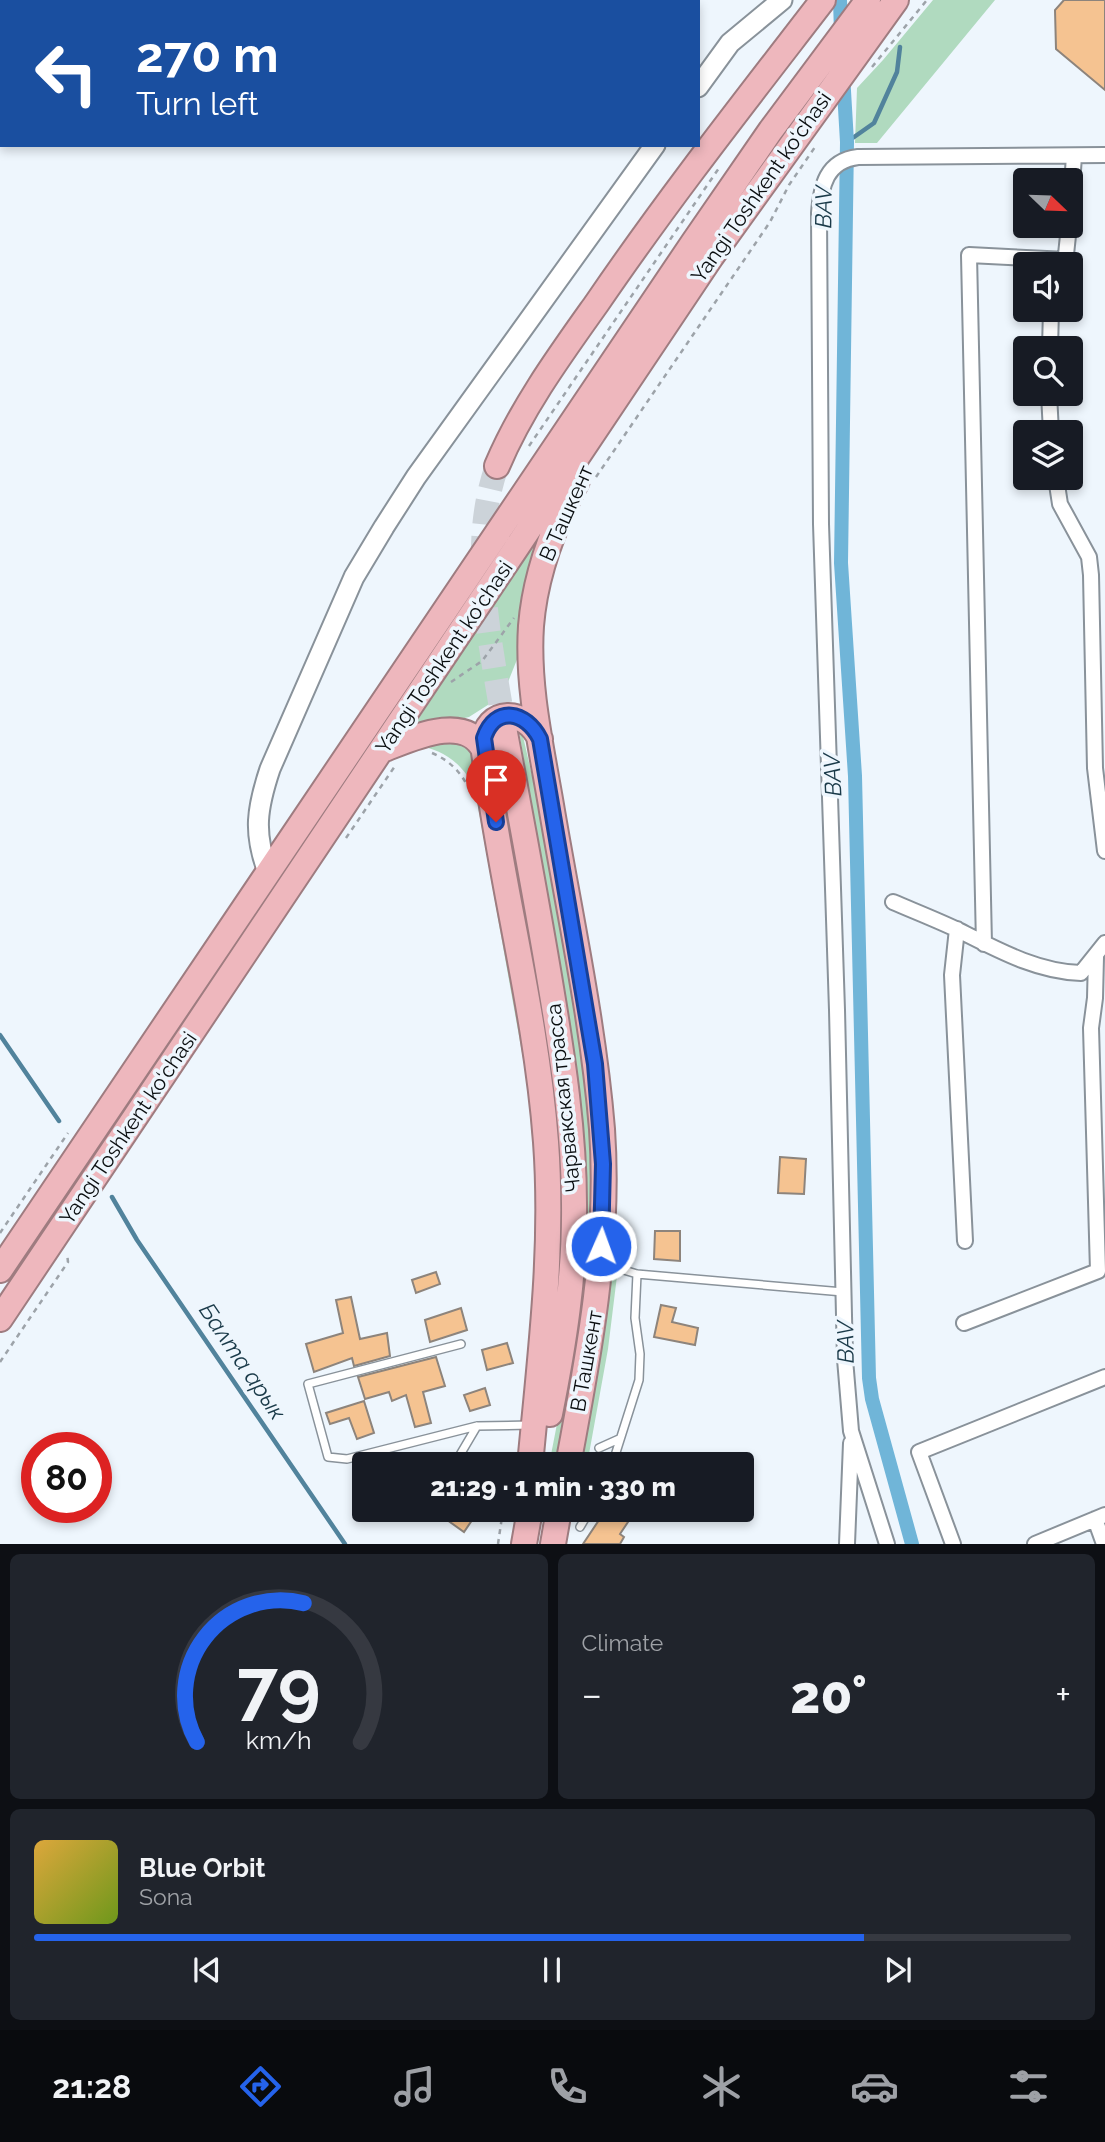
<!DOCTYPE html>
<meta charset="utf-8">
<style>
body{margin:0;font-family:Raleway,sans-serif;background:#20242c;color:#f1f3f6;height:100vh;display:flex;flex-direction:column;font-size:26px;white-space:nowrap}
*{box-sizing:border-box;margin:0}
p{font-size:23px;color:#9ea1a6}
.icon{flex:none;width:38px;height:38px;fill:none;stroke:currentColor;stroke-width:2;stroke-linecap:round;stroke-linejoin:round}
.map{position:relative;height:1544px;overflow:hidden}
.panel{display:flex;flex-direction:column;gap:10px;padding:10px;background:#0d0f14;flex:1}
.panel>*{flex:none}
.banner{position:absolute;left:0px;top:0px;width:700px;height:147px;box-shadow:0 4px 10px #0003;background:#1a4fa0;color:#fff;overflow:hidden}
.needle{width:46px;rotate:113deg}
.tools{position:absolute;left:1013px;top:168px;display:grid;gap:14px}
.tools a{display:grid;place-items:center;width:70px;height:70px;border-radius:7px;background:#171b24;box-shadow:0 4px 10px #0003;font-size:35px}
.speed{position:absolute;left:21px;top:1432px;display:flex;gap:14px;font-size:35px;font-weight:700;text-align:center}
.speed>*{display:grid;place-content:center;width:91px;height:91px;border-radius:50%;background:#171b24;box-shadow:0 4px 10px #0003;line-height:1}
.speed .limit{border:10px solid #d22;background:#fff;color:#111}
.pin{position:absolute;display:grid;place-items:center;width:60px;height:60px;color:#fff;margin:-72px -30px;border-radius:50% 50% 50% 0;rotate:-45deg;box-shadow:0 0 7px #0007}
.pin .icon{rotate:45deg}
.me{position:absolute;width:77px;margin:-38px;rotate:2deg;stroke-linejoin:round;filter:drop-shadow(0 0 5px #0008)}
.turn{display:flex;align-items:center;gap:24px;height:147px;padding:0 21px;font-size:32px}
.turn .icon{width:91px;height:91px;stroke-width:2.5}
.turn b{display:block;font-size:49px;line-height:60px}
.big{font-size:52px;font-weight:800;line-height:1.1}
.panel .widget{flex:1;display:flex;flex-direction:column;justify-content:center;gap:10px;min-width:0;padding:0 24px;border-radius:10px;background:#20242c}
.panel .dial{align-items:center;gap:0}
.dial svg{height:182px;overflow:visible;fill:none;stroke:#363941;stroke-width:7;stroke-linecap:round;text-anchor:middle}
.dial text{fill:#f1f3f6;stroke:none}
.song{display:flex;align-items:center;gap:21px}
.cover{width:84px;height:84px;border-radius:10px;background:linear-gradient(135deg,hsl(40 70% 55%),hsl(80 70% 35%))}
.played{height:7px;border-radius:4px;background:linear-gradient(90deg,#2563eb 80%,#363941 80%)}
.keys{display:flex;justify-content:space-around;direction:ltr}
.heat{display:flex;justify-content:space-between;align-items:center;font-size:38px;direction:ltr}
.panel .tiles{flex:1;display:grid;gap:10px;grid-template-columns:1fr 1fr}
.widget:last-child{grid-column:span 2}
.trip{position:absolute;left:352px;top:1452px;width:402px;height:70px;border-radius:7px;background:#171b24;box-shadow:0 4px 10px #0003;font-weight:800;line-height:70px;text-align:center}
.menu{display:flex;height:112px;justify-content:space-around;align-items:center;background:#090b0e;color:#9ea1a6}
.menu .icon{width:49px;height:49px}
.menu .current{color:#2563eb}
.menu b{font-size:32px;color:#f1f3f6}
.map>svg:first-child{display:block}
.green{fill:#b0dabf}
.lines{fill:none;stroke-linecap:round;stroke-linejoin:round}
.stream{stroke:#51839c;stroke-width:4.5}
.canal{stroke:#70b5d8;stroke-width:14}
.building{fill:#f5c391;stroke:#8d847c;stroke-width:2}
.highway-tunnel{stroke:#ccd3d9;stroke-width:24;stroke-dasharray:24 12;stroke-linecap:butt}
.lane-casing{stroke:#89929a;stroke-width:10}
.street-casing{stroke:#89929a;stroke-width:18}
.secondary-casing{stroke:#89929a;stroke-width:23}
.highway-casing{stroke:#9e7c80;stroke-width:28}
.path{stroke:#9da3a9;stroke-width:2.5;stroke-dasharray:5 5;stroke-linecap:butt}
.lane{stroke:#fff;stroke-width:7}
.street{stroke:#fff;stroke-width:14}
.secondary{stroke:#fff;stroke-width:19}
.highway{stroke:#eeb7bd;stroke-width:24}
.route-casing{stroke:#184099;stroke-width:18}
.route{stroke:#2563eb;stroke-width:12}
.labels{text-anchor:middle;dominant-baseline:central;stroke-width:7;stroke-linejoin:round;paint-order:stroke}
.street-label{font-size:21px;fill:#0a0e10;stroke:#eef6fd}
.water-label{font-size:23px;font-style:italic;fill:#1a3a49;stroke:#eef6fd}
</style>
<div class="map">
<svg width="1105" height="1544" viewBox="0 0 1105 1544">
<rect width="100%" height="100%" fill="#eef6fd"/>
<path class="green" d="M933,0H995L877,143H855L857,88L883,60Z
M546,525L518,657L508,682L491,703L469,717L411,730Z
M519,731L522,732L553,867L581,1032L591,1115L593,1247L559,1465H549L570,1357L569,1031Z
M495,734L555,1098L562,1208L556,1319L491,736Z
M460,736L472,743L478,757L525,1042L535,1120L539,1215L538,1309L525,1419H522L528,1383L534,1308L536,1252L534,1158L527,1081L475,790C465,765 442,748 416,746Z
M609,1276H617L608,1349L587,1465H577Z"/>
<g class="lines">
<path class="stream" d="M847,142L874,123L897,72L900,47
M0,1035L59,1121
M112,1197L137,1240L345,1544"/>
<path class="canal" d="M840,0L841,33
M843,74L847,142L841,563L855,776L869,1378L872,1399L912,1544"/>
</g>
<path class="building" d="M1064,0H1105V90L1056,49L1055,10Z
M780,1157L806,1159L804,1194L778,1193Z
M655,1231H680V1261L654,1259Z
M436,1272L440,1284L416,1293L412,1280Z
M351,1297L360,1339L387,1333L390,1356L354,1366L352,1358L314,1372L306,1344L343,1333L336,1300Z
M661,1305L676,1308L672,1322L698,1328L695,1345L654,1337Z
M461,1308L467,1330L430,1342L425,1320Z
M507,1343L513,1363L487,1370L482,1350Z
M436,1357L445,1386L423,1392L431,1423L415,1427L406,1395L392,1401L389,1392L365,1399L358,1377Z
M485,1388L490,1405L470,1411L464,1395Z
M364,1401L374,1433L357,1439L349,1418L330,1424L326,1413Z
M433,1510H479L464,1532Z
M596,1510H636L620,1534L624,1537L620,1544H583L601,1517L595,1513Z"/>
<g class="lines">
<path class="highway-tunnel" d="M497,466C467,551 492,646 505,733"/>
<defs>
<path id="lane" d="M604,1264L637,1274L843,1292
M461,1344L308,1384L328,1457L347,1459L477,1426L530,1425
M599,1448L619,1439
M454,1465L477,1426
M612,1465L639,1380L640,1354L635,1318L637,1274
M425,1513L427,1510
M580,1527L590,1510"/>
<path id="street" d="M1071,199L1074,156
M1065,264L1069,226
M1050,348L1051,310
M1049,394L1051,432
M1056,478L1060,504L1089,557L1091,575L1095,768L1105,851
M893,902C914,911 937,920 958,930C996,949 1037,972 1081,973L1105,943
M957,929L952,975L965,1241
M984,944L969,255L1067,260
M964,1323L1098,1271L1091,1028L1095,998L1096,957
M1095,1519L1104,1544
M847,1544L851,1443
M887,1544L851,1431L845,1359L837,1010L821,524L819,213C821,186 826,161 858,157L1105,155
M953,1544L919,1452L1105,1377
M1035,1544L1105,1515"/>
<path id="secondary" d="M698,87L730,43L782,0
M268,872C253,833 257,808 270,769L354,577L384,527L416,477L655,145"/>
<path id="highway" d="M497,466C522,407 560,355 597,303C668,199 746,100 823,0
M505,733C521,818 537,903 551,988C563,1060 574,1132 574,1204C575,1275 564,1344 550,1414
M382,750C411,739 465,712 484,750
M0,1270L693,243L771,130L868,0
M0,1319L711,257L896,0
M530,1465C540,1357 554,1251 546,1142C536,1008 499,878 483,744C486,707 526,708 540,739
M568,1465C589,1354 610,1243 602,1129C593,1020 569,912 551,805C541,746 527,686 531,626C535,576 554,525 577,481
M524,1544L530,1510
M553,1544L559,1510"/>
</defs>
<use href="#lane" class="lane-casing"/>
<use href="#street" class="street-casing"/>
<use href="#secondary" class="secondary-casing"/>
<use href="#highway" class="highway-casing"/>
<path class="path" d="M872,67L927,0
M529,446L719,168
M596,477L770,222L789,185L815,147
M451,682L482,661L514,618
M432,753C449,760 461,772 469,789
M346,838L395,766
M0,1233L68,1133
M0,1362L68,1262L67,1253
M498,1544L503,1510"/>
<use href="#lane" class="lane"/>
<use href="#street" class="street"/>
<use href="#secondary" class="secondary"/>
<use href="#highway" class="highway"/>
</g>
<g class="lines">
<defs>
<path id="route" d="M496,822L484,738C495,705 526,711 540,739L595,1064L603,1164L601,1246"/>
</defs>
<use href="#route" class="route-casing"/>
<use href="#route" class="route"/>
</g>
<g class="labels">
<g class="street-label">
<text transform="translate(761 187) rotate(-55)">Yangi Toshkent ko‘chasi</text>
<text transform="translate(566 513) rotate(-66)">В Ташкент</text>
<text transform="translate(444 657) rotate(-56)">Yangi Toshkent ko‘chasi</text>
<text transform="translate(563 1098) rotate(-96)">Чарвакская трасса</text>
<text transform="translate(128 1128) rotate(-56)">Yangi Toshkent ko‘chasi</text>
<text transform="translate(586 1361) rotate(-80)">В Ташкент</text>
</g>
<g class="water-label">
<text transform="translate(823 207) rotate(-89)">BAV</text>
<text transform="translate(832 775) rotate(-93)">BAV</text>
<text transform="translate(845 1342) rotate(-91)">BAV</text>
<text transform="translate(243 1361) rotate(56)">Балта арык</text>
</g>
</g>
</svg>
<div class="tools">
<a><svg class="needle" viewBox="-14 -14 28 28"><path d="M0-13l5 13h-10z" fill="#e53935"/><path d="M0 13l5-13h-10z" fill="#9ea1a6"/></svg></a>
<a><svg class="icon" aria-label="sound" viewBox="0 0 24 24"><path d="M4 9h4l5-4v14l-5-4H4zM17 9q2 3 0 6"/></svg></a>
<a><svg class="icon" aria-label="search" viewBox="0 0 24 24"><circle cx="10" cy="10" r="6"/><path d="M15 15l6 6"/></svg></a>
<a><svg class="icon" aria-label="layers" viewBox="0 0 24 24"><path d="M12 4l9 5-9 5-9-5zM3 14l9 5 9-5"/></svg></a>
</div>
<div class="speed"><div class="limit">80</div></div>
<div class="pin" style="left:496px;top:822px;background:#d93025"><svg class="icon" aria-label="arrive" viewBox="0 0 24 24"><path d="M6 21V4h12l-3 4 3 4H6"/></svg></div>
<svg class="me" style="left:601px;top:1246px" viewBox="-20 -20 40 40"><circle r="17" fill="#2563eb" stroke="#fff" stroke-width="3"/><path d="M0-11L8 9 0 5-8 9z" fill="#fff"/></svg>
<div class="trip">21:29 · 1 min · 330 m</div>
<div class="banner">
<div class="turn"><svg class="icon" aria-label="left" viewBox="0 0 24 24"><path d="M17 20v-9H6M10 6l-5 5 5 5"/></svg><div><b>270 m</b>Turn left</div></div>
</div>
</div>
<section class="panel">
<div class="tiles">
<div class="widget dial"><svg viewBox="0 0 100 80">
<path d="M14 69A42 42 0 1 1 86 69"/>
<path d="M14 69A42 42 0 0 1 61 8" stroke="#2563eb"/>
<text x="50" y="56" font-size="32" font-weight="700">79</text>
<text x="50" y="72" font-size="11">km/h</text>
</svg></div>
<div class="widget"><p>Climate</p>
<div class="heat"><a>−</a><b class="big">20°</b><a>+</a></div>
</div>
<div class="widget">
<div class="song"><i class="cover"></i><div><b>Blue Orbit</b><p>Sona</p></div></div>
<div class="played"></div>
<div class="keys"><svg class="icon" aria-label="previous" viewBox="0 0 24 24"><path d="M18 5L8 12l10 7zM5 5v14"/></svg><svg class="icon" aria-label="pause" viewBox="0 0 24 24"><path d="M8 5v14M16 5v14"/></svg><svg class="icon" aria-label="next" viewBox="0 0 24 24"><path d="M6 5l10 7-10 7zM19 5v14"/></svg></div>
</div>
</div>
</section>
<nav class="menu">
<b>21:28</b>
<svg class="icon current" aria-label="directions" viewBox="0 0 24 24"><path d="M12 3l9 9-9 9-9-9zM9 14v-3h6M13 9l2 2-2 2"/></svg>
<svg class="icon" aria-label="music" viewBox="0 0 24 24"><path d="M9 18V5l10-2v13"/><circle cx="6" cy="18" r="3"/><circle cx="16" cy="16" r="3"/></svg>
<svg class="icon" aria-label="phone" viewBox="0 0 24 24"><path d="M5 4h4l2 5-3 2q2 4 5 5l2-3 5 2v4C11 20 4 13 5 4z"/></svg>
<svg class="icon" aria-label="climate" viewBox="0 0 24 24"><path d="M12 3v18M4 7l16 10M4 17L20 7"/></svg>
<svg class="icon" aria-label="car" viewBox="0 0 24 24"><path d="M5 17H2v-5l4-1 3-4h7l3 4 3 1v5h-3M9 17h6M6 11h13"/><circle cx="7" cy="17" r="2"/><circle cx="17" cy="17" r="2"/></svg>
<svg class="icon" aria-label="filters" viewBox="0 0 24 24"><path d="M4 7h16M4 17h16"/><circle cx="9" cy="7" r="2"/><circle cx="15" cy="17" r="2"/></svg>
</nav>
